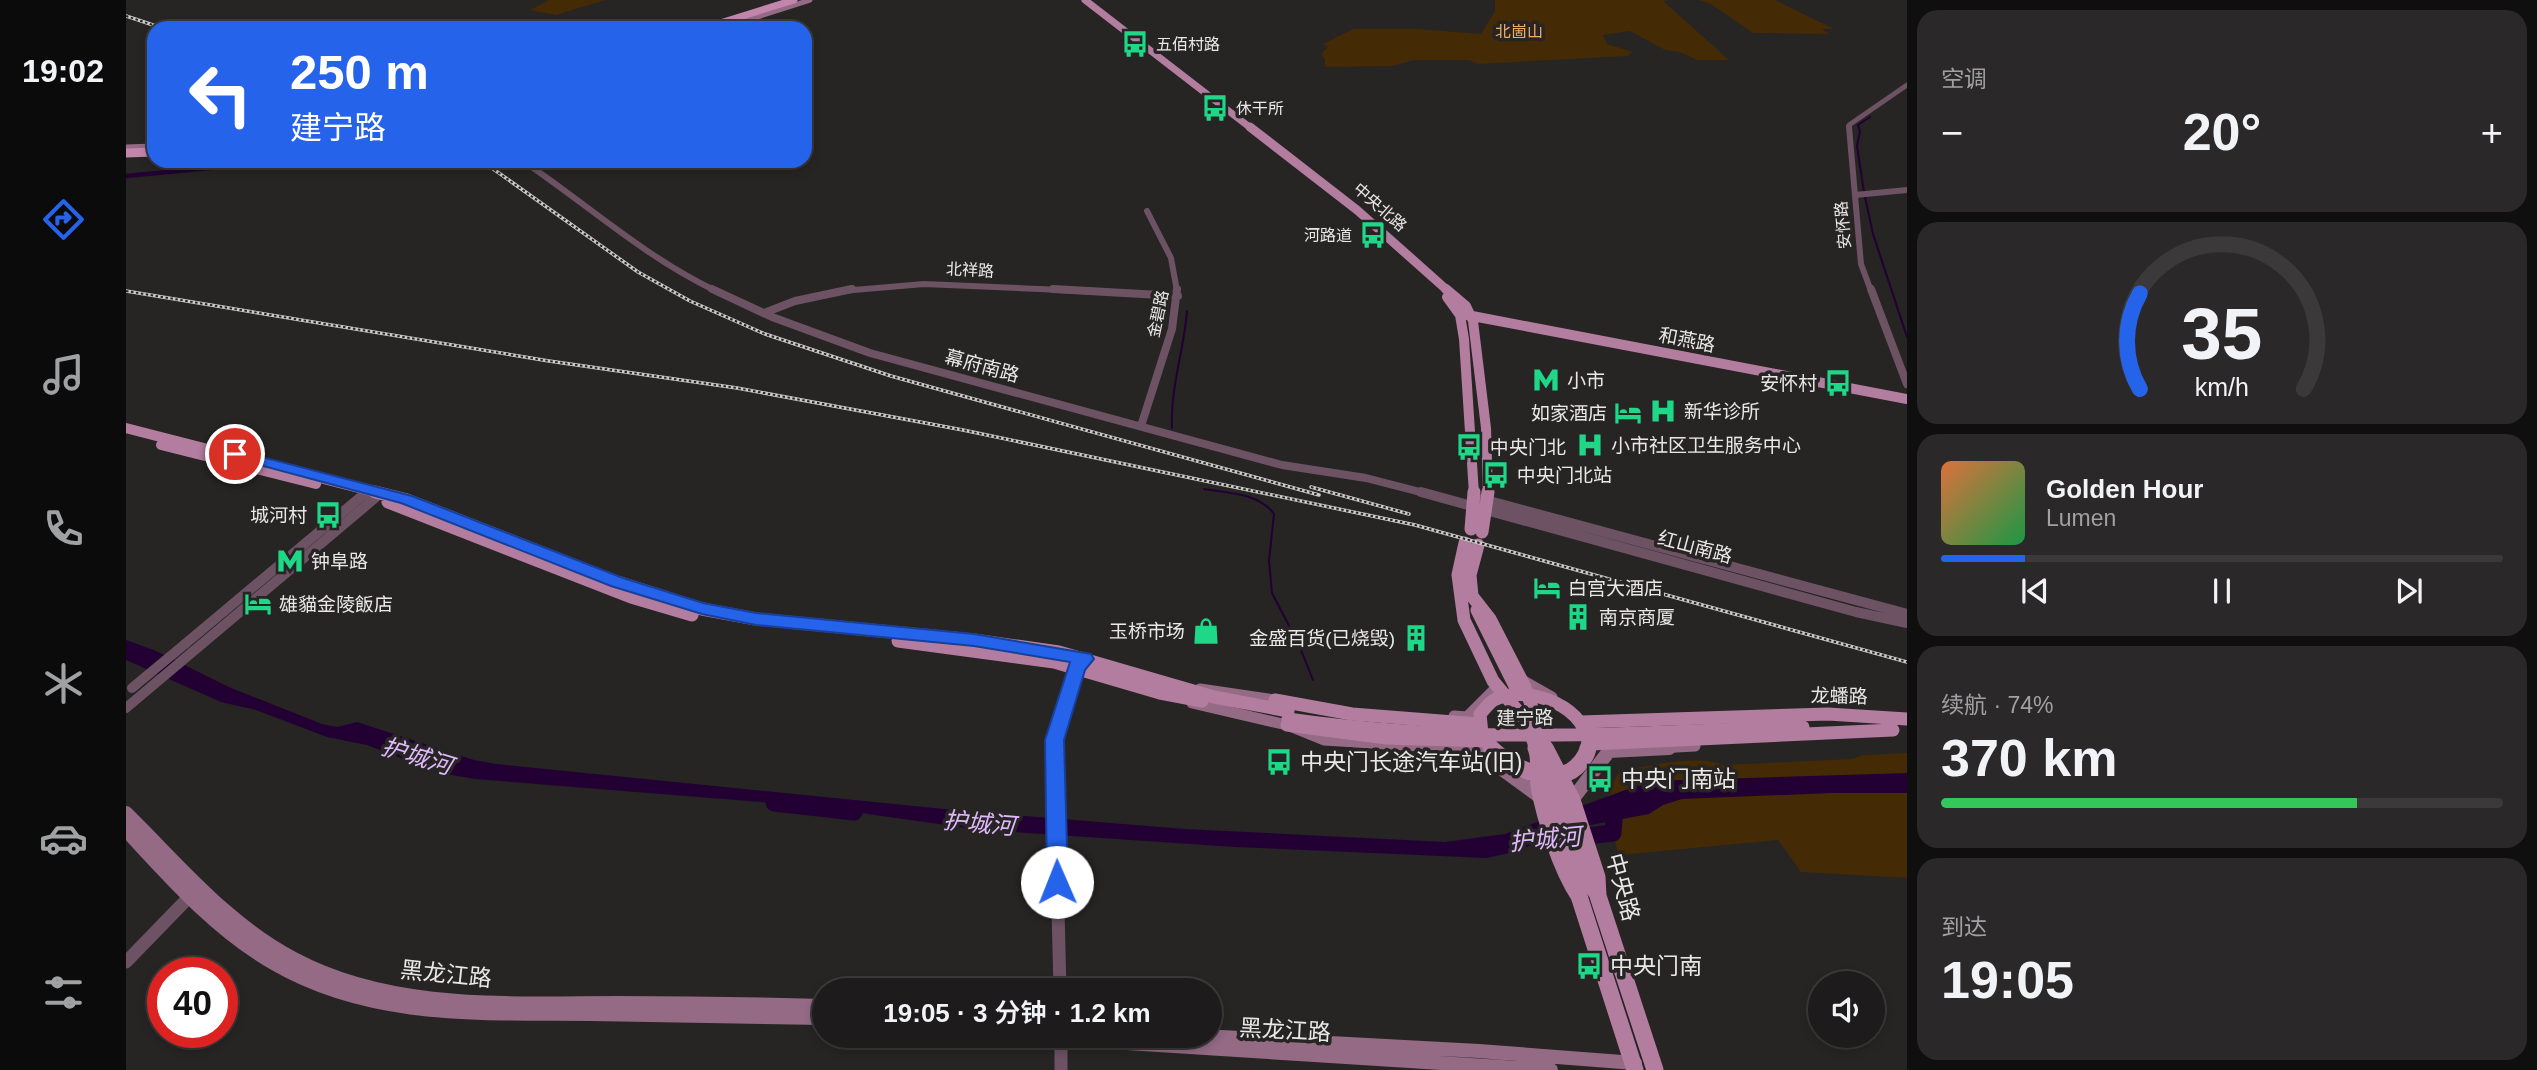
<!DOCTYPE html>
<html lang="zh">
<meta charset="utf-8">
<style>
body{margin:0;font-family:Helvetica,"Noto Sans SC",sans-serif;background:#2a2828;color:#f1f3f6;height:100vh;display:flex;flex-direction:column;font-size:26px;white-space:nowrap}
*{box-sizing:border-box;margin:0}
p{font-size:23px;color:#a0a1a3}
.icon{flex:none;width:38px;height:38px;fill:none;stroke:currentColor;stroke-width:2;stroke-linecap:round;stroke-linejoin:round}
.map{position:relative;flex:1;overflow:hidden}
.side{display:flex;flex-direction:column;gap:10px;padding:10px;background:#100f0f;width:630px}
.side>*{flex:none}
.banner{position:absolute;left:21px;top:21px;width:665px;height:147px;border-radius:21px;box-shadow:0 4px 10px #0003,0 0 0 2px #3b393a;background:#2563eb;color:#fff;overflow:hidden}
.controls{position:absolute;left:1682px;top:971px;display:grid;gap:14px}
.controls a{display:grid;place-items:center;width:77px;height:77px;border-radius:50%;background:#1d1b1b;box-shadow:0 4px 10px #0003,0 0 0 2px #3b393a;font-size:35px}
.speed{position:absolute;left:21px;top:957px;display:flex;gap:14px;font-size:35px;font-weight:700;text-align:center}
.speed>*{display:grid;place-content:center;width:91px;height:91px;border-radius:50%;background:#1d1b1b;box-shadow:0 4px 10px #0003,0 0 0 2px #3b393a;line-height:1}
.speed .limit{border:10px solid #d22;background:#fff;color:#111}
.pin{position:absolute;display:grid;place-items:center;width:60px;height:60px;color:#fff;margin:-30px;border:4px solid #fff;border-radius:50%;box-shadow:0 2px 7px #0007}
.me{position:absolute;width:77px;margin:-38px;rotate:359deg;stroke-linejoin:round;filter:drop-shadow(0 0 5px #0008)}
.turn{display:flex;align-items:center;gap:24px;height:147px;padding:0 28px;font-size:32px}
.turn .icon{width:91px;height:91px;stroke-width:2.5}
.turn b{display:block;font-size:49px;line-height:60px}
.big{font-size:52px;font-weight:600;line-height:1.1}
.side .card{flex:1;display:flex;flex-direction:column;justify-content:center;gap:10px;min-width:0;padding:0 24px;border-radius:21px;background:#2a2828}
.side .dial{align-items:center;gap:0}
.dial svg{height:182px;overflow:visible;fill:none;stroke:#3b393a;stroke-width:7;stroke-linecap:round;text-anchor:middle}
.dial text{fill:#f1f3f6;stroke:none}
.song{display:flex;align-items:center;gap:21px}
.cover{width:84px;height:84px;border-radius:10px;background:linear-gradient(135deg,hsl(20 70% 55%),hsl(140 70% 35%))}
.played{height:7px;border-radius:4px;background:linear-gradient(90deg,#2563eb 15%,#3b393a 15%)}
.keys{display:flex;justify-content:space-around;direction:ltr}
.heat{display:flex;justify-content:space-between;align-items:center;font-size:38px;direction:ltr}
.charge{height:10px;border-radius:5px;background:linear-gradient(90deg,#34c759 74%,#3b393a 0)}
.trip{position:absolute;left:686px;top:978px;width:410px;height:70px;border-radius:35px;background:#1d1b1b;box-shadow:0 4px 10px #0003,0 0 0 2px #3b393a;font-weight:600;line-height:70px;text-align:center}
main{display:flex;flex:1;min-height:0}
.dock{display:flex;flex-direction:column;width:126px;justify-content:space-around;align-items:center;background:#0c0b0b;color:#a0a1a3}
.dock .icon{width:49px;height:49px}
.dock .selected{color:#2563eb}
.dock b{font-size:32px;color:#f1f3f6}
.map>svg:first-child{display:block}
.green{fill:#452a06}
.water{fill:#203}
.lines{fill:none;stroke-linecap:round;stroke-linejoin:round}
.stream{stroke:#203;stroke-width:2}
.canal{stroke:#203;stroke-width:4.5}
.river{stroke:#203;stroke-width:17}
.tertiary-far4{stroke:#6c5263;stroke-width:5}
.tertiary-far3{stroke:#6c5263;stroke-width:6}
.tertiary-far2{stroke:#6c5263;stroke-width:8}
.tertiary-far1{stroke:#6c5263;stroke-width:10}
.tertiary{stroke:#6c5263;stroke-width:13}
.secondary-far3{stroke:#946a85;stroke-width:5}
.secondary-far2{stroke:#946a85;stroke-width:7}
.secondary-far1{stroke:#946a85;stroke-width:11}
.secondary{stroke:#946a85;stroke-width:14}
.primary-far4{stroke:#b37da0;stroke-width:7}
.primary-far3{stroke:#b37da0;stroke-width:9}
.primary-far2{stroke:#b37da0;stroke-width:10}
.primary-far1{stroke:#b37da0;stroke-width:13}
.primary{stroke:#b37da0;stroke-width:17}
.trunk-far1{stroke:#c286ac;stroke-width:7}
.trunk{stroke:#c286ac;stroke-width:9}
.rail-casing{stroke:#cccaca;stroke-width:3.5}
.rail{stroke:#272424;stroke-width:2;stroke-dasharray:2.5;stroke-linecap:butt}
.tertiary-bridge{stroke:#6c5263;stroke-width:10}
.primary-bridge-far1{stroke:#b37da0;stroke-width:13}
.primary-bridge{stroke:#b37da0;stroke-width:17}
.route{fill:#2563eb;stroke:#184099;stroke-width:2}
.labels{text-anchor:middle;dominant-baseline:central;stroke-width:7;stroke-linejoin:round;paint-order:stroke}
.far-park-label{font-size:16px;fill:#f3ae5d;stroke:#272424}
.far-poi-label{font-size:16px;fill:#e9e7e7;stroke:#272424;text-anchor:start}
.far-street-label{font-size:16px;fill:#e9e7e7;stroke:#272424}
.street-label{font-size:19px;fill:#e9e7e7;stroke:#272424}
.poi-label{font-size:19px;fill:#e9e7e7;stroke:#272424;text-anchor:start}
.near-poi-label{font-size:23px;fill:#e9e7e7;stroke:#272424;text-anchor:start}
.near-street-label{font-size:23px;fill:#e9e7e7;stroke:#272424}
.near-water-label{font-size:24px;font-style:italic;fill:#e0b8fc;stroke:#272424}
</style>
<main>
<nav class="dock">
<b>19:02</b>
<svg class="icon selected" aria-label="directions" viewBox="0 0 24 24"><path d="M12 3l9 9-9 9-9-9zM9 14v-3h6M13 9l2 2-2 2"/></svg>
<svg class="icon" aria-label="music" viewBox="0 0 24 24"><path d="M9 18V5l10-2v13"/><circle cx="6" cy="18" r="3"/><circle cx="16" cy="16" r="3"/></svg>
<svg class="icon" aria-label="phone" viewBox="0 0 24 24"><path d="M5 4h4l2 5-3 2q2 4 5 5l2-3 5 2v4C11 20 4 13 5 4z"/></svg>
<svg class="icon" aria-label="climate" viewBox="0 0 24 24"><path d="M12 3v18M4 7l16 10M4 17L20 7"/></svg>
<svg class="icon" aria-label="car" viewBox="0 0 24 24"><path d="M5 17H2v-5l4-1 3-4h7l3 4 3 1v5h-3M9 17h6M6 11h13"/><circle cx="7" cy="17" r="2"/><circle cx="17" cy="17" r="2"/></svg>
<svg class="icon" aria-label="filters" viewBox="0 0 24 24"><path d="M4 7h16M4 17h16"/><circle cx="9" cy="7" r="2"/><circle cx="15" cy="17" r="2"/></svg>
</nav>
<div class="map">
<svg width="1781" height="1070" viewBox="0 0 1781 1070">
<rect width="100%" height="100%" fill="#272424"/>
<path class="green" d="M423,0H479L430,15L404,10Z
M1369,0H1543L1537,1L1603,60H1571L1554,52L1539,50L1504,31L1477,35L1481,44L1507,52L1501,56L1352,64L1343,60H1288L1266,66L1199,67V59L1195,54L1202,47L1197,44L1227,29H1290L1355,34L1369,11Z
M1573,0H1649L1708,29H1696L1703,34L1627,33L1585,4Z
M1781,753V878L1675,872L1652,840L1493,855L1487,835L1482,831L1484,827C1477,804 1481,791 1494,771C1521,766 1572,754 1597,765L1726,759L1737,755Z"/>
<path class="water" d="M0,640L30,651L105,688L196,724L211,727L231,722L348,760L370,764L838,811L1059,829L1319,842L1379,834L1524,781L1781,773V793H1706L1556,799L1537,805L1523,814L1459,826L1383,853L1361,858L1109,847L855,830L685,806L349,779L314,773L241,745L201,737L130,710L95,702L0,660Z"/>
<g class="lines">
<path class="stream" d="M1738,192L1731,146L1734,131L1732,125L1744,117
M1739,197L1747,234L1781,337
M1046,428C1044,389 1058,350 1061,311
M1078,489C1102,493 1133,493 1148,514L1143,561L1146,593L1173,645L1187,680"/>
<path class="canal" d="M0,176L157,161"/>
<path class="river" d="M648,803L728,812
M1451,837L1487,833L1489,804"/>
<path class="tertiary-far4" d="M1723,129V125L1781,85"/>
<path class="tertiary-far3" d="M1723,127L1735,264L1745,291
M397,161C462,205 519,257 590,291
M1729,195L1781,190
M1021,211L1045,258L1051,291
M716,291L798,284L958,291"/>
<path class="tertiary-far2" d="M586,289L646,317L744,353L1156,465L1240,478L1302,494
M927,289L1052,296
M1745,289L1781,384
M638,313L669,301L726,289
M1015,426L1046,329L1051,289
M241,494L250,491
M250,494L251,491"/>
<path class="tertiary-far1" d="M1295,492L1730,612L1781,623
M1356,499L1781,614
M59,644L237,495L247,492
M0,708L249,498L251,492
M928,749V740L950,667L954,663"/>
<path class="tertiary" d="M928,748L934,990
M0,962L67,893
M935,1036V1070"/>
<path class="secondary-far3" d="M597,28L684,0"/>
<path class="secondary-far2" d="M0,148L28,147"/>
<path class="secondary-far1" d="M1396,680L1426,697
M1074,689L1155,701
M1066,703L1161,725L1198,740L1339,749
M1328,716L1341,717L1371,687
M1513,749L1569,746"/>
<path class="secondary" d="M1312,748L1350,750L1417,799
M1446,800L1483,751L1543,748
M0,813C52,864 102,925 168,959C265,1011 384,1003 491,1003C560,1003 629,1004 698,1006
M0,830C45,879 91,931 149,964C246,1020 357,1013 465,1014C542,1015 620,1016 698,1018
M890,1036L1425,1070
M1077,1036L1353,1051L1509,1063"/>
<path class="primary-far4" d="M959,0L1126,129"/>
<path class="primary-far3" d="M1124,127L1231,210L1322,291"/>
<path class="primary-far2" d="M1320,289L1340,306L1347,321L1360,428L1362,494
M1321,297L1334,315L1338,339L1348,494
M1341,315L1781,399
M0,428L256,494
M35,445L190,484"/>
<path class="primary-far1" d="M249,492L281,500L491,582L576,609L630,619L848,640L933,652L1088,697L1162,711
M262,502L505,597L566,615
M1345,529L1348,492
M1356,532L1362,492
M1339,543L1332,575L1338,620L1367,681L1400,721L1410,749
M1352,545L1344,575L1346,596L1364,619L1399,687L1420,749
M1351,610L1393,694
M772,641L928,662L1034,693L1076,701
M1149,700L1226,714L1353,724
M1455,722L1702,714L1781,719
M1161,725L1260,738L1360,741
M1635,728L1677,727
M1465,744L1767,730"/>
<path class="primary" d="M1410,748C1415,760 1411,773 1413,786C1419,819 1435,869 1453,896L1509,1070
M1419,748L1446,800L1471,877L1472,896L1529,1070
M1418,774L1444,853L1452,891
M1429,778L1460,875L1470,892"/>
<path class="trunk-far1" d="M578,28L668,0"/>
<path class="trunk" d="M0,153L28,152"/>
<defs>
<path id="rail" d="M0,16L36,28
M356,161L512,272L564,301L639,334L765,376L1193,495
M0,291L423,361L611,388L837,430L1289,525L1781,662
M1185,487L1283,514"/>
</defs>
<use href="#rail" class="rail-casing"/>
<use href="#rail" class="rail"/>
<path class="tertiary-bridge" d="M6,688L59,644"/>
<path class="primary-bridge-far1" d="M1162,719C1320,742 1476,736 1635,728
M1367,749L1356,734L1354,714C1359,709 1364,701 1370,699C1404,684 1465,708 1462,749"/>
<path class="primary-bridge" d="M1365,748C1385,768 1433,791 1455,762C1459,757 1461,754 1462,748"/>
</g>
<path class="route" d="M109,450L286,496L497,578L577,603L630,613L848,634L965,654L968,659L959,670L938,740L942,882L939,888L931,891L924,888L921,882L919,740L944,662L848,646L630,625L576,614L485,586L275,503L104,457L102,454L104,451Z"/>
<defs>
<symbol id="bus-bare" viewBox="-9 -9 18 18"><path d="M-5-6H5V4H4V6H2V4H-2V6H-4V4H-5ZM-3.5-4V0h7V-4ZM-3.5 1.2v1.5H-2V1.2ZM2 1.2v1.5H3.5V1.2Z" fill="#1ed888" stroke="#272424" stroke-width="2.5" paint-order="stroke"/></symbol>
<symbol id="metro-bare" viewBox="-9 -9 18 18"><path d="M-5.5 5V-5H-3L0 0L3-5H5.5V5H3V-.5L0 4L-3-.5V5Z" fill="#1ed888" stroke="#272424" stroke-width="2.5" paint-order="stroke"/></symbol>
<symbol id="hospital-bare" viewBox="-9 -9 18 18"><path d="M-5-5h3v3.5h4V-5h3V5h-3V1.5h-4V5h-3Z" fill="#1ed888" stroke="#272424" stroke-width="2.5" paint-order="stroke"/></symbol>
<symbol id="hotel-bare" viewBox="-9 -9 18 18"><path d="M-6-4.5h1.5V1H6V5H4.5V3h-9V5H-6ZM-4 0a1.8 1.8 0 1 1 3.6 0ZM.5 0V-2.5h3Q6-2.5 6 0Z" fill="#1ed888" stroke="#272424" stroke-width="2.5" paint-order="stroke"/></symbol>
<symbol id="building-bare" viewBox="-9 -9 18 18"><path d="M-4-6H4V6H1V3H-1V6H-4ZM-2.5-4.3h1.7v1.8h-1.7ZM.8-4.3h1.7v1.8H.8ZM-2.5-1h1.7V.8h-1.7ZM.8-1h1.7V.8H.8Z" fill="#1ed888" stroke="#272424" stroke-width="2.5" paint-order="stroke"/></symbol>
<symbol id="shop-bare" viewBox="-9 -9 18 18"><path d="M-5-2.5h2.3a2.7 3.5 0 0 1 5.4 0H5L5.5 6h-11ZM-1.5-2.5h3a1.5 2.3 0 0 0-3 0Z" fill="#1ed888" stroke="#272424" stroke-width="2.5" paint-order="stroke"/></symbol>
</defs>
<g fill-rule="evenodd">
<use href="#bus-bare" x="990" y="25" width="38" height="38"/>
<use href="#bus-bare" x="1070" y="89" width="38" height="38"/>
<use href="#bus-bare" x="1228" y="216" width="38" height="38"/>
<use href="#metro-bare" x="1401" y="361" width="38" height="38"/>
<use href="#bus-bare" x="1693" y="364" width="38" height="38"/>
<use href="#hospital-bare" x="1518" y="392" width="38" height="38"/>
<use href="#hotel-bare" x="1483" y="394" width="38" height="38"/>
<use href="#hospital-bare" x="1445" y="426" width="38" height="38"/>
<use href="#bus-bare" x="1324" y="428" width="38" height="38"/>
<use href="#bus-bare" x="1351" y="456" width="38" height="38"/>
<use href="#bus-bare" x="183" y="496" width="38" height="38"/>
<use href="#metro-bare" x="145" y="542" width="38" height="38"/>
<use href="#hotel-bare" x="1402" y="569" width="38" height="38"/>
<use href="#hotel-bare" x="113" y="585" width="38" height="38"/>
<use href="#building-bare" x="1433" y="598" width="38" height="38"/>
<use href="#shop-bare" x="1061" y="612" width="38" height="38"/>
<use href="#building-bare" x="1271" y="619" width="38" height="38"/>
<use href="#bus-bare" x="1134" y="743" width="38" height="38"/>
<use href="#bus-bare" x="1455" y="760" width="38" height="38"/>
<use href="#bus-bare" x="1444" y="947" width="38" height="38"/>
</g>
<g class="labels">
<g class="far-park-label">
<text x="1393" y="31">北崮山</text>
</g>
<g class="far-poi-label">
<text x="1030" y="44">五佰村路</text>
<text x="1110" y="108">休干所</text>
<text x="1226" y="235" text-anchor="end">河路道</text>
</g>
<g class="far-street-label">
<text transform="translate(1254 207) rotate(41)">中央北路</text>
<text transform="translate(1717 225) rotate(-95)">安怀路</text>
<text transform="translate(844 270) rotate(3)">北祥路</text>
<text transform="translate(1032 314) rotate(-78)">金碧路</text>
</g>
<g class="street-label">
<text transform="translate(1561 340) rotate(11)">和燕路</text>
<text transform="translate(856 366) rotate(15)">幕府南路</text>
<text transform="translate(1569 547) rotate(15)">红山南路</text>
<text transform="translate(1713 696) rotate(1)">龙蟠路</text>
<text transform="translate(1399 718) rotate(-1)">建宁路</text>
</g>
<g class="poi-label">
<text x="1441" y="380">小市</text>
<text x="1691" y="383" text-anchor="end">安怀村</text>
<text x="1558" y="411">新华诊所</text>
<text x="1481" y="413" text-anchor="end">如家酒店</text>
<text x="1485" y="445">小市社区卫生服务中心</text>
<text x="1364" y="447">中央门北</text>
<text x="1391" y="475">中央门北站</text>
<text x="181" y="515" text-anchor="end">城河村</text>
<text x="185" y="561">钟阜路</text>
<text x="1442" y="588">白宫大酒店</text>
<text x="153" y="604">雄貓金陵飯店</text>
<text x="1473" y="617">南京商厦</text>
<text x="1059" y="631" text-anchor="end">玉桥市场</text>
<text x="1269" y="638" text-anchor="end">金盛百货(已烧毁)</text>
</g>
<g class="near-poi-label">
<text x="1174" y="762">中央门长途汽车站(旧)</text>
<text x="1495" y="779">中央门南站</text>
<text x="1484" y="966">中央门南</text>
</g>
<g class="near-street-label">
<text transform="translate(1497 887) rotate(75)">中央路</text>
<text transform="translate(320 974) rotate(6)">黑龙江路</text>
<text transform="translate(1159 1030) rotate(3)">黑龙江路</text>
</g>
<g class="near-water-label">
<text transform="translate(291 756) rotate(17)">护城河</text>
<text transform="translate(853 823) rotate(5)">护城河</text>
<text transform="translate(1419 839) rotate(-5)">护城河</text>
</g>
</g>
</svg>
<div class="controls">
<a><svg class="icon" aria-label="sound" viewBox="0 0 24 24"><path d="M4 9h4l5-4v14l-5-4H4zM17 9q2 3 0 6"/></svg></a>
</div>
<div class="speed"><div class="limit">40</div></div>
<div class="pin" style="left:109px;top:454px;background:#d93025"><svg class="icon" aria-label="arrive" viewBox="0 0 24 24"><path d="M6 21V4h12l-3 4 3 4H6"/></svg></div>
<svg class="me" style="left:931px;top:882px" viewBox="-20 -20 40 40"><circle r="19" fill="#fff"/><path d="M0-13L10 11 0 6-10 11z" fill="#2563eb"/></svg>
<div class="trip">19:05 · 3 分钟 · 1.2 km</div>
<div class="banner">
<div class="turn"><svg class="icon" aria-label="left" viewBox="0 0 24 24"><path d="M17 20v-9H6M10 6l-5 5 5 5"/></svg><div><b>250 m</b>建宁路</div></div>
</div>
</div>
<section class="side">
<div class="card"><p>空调</p>
<div class="heat"><a>−</a><b class="big">20°</b><a>+</a></div>
</div>
<div class="card dial"><svg viewBox="0 0 100 80">
<path d="M14 69A42 42 0 1 1 86 69"/>
<path d="M14 69A42 42 0 0 1 14 27" stroke="#2563eb"/>
<text x="50" y="56" font-size="32" font-weight="700">35</text>
<text x="50" y="72" font-size="11">km/h</text>
</svg></div>
<div class="card">
<div class="song"><i class="cover"></i><div><b>Golden Hour</b><p>Lumen</p></div></div>
<div class="played"></div>
<div class="keys"><svg class="icon" aria-label="previous" viewBox="0 0 24 24"><path d="M18 5L8 12l10 7zM5 5v14"/></svg><svg class="icon" aria-label="pause" viewBox="0 0 24 24"><path d="M8 5v14M16 5v14"/></svg><svg class="icon" aria-label="next" viewBox="0 0 24 24"><path d="M6 5l10 7-10 7zM19 5v14"/></svg></div>
</div>
<div class="card"><p>续航 · 74%</p><b class="big">370 km</b><div class="charge"></div></div>
<div class="card"><p>到达</p><b class="big">19:05</b></div>
</section>
</main>
